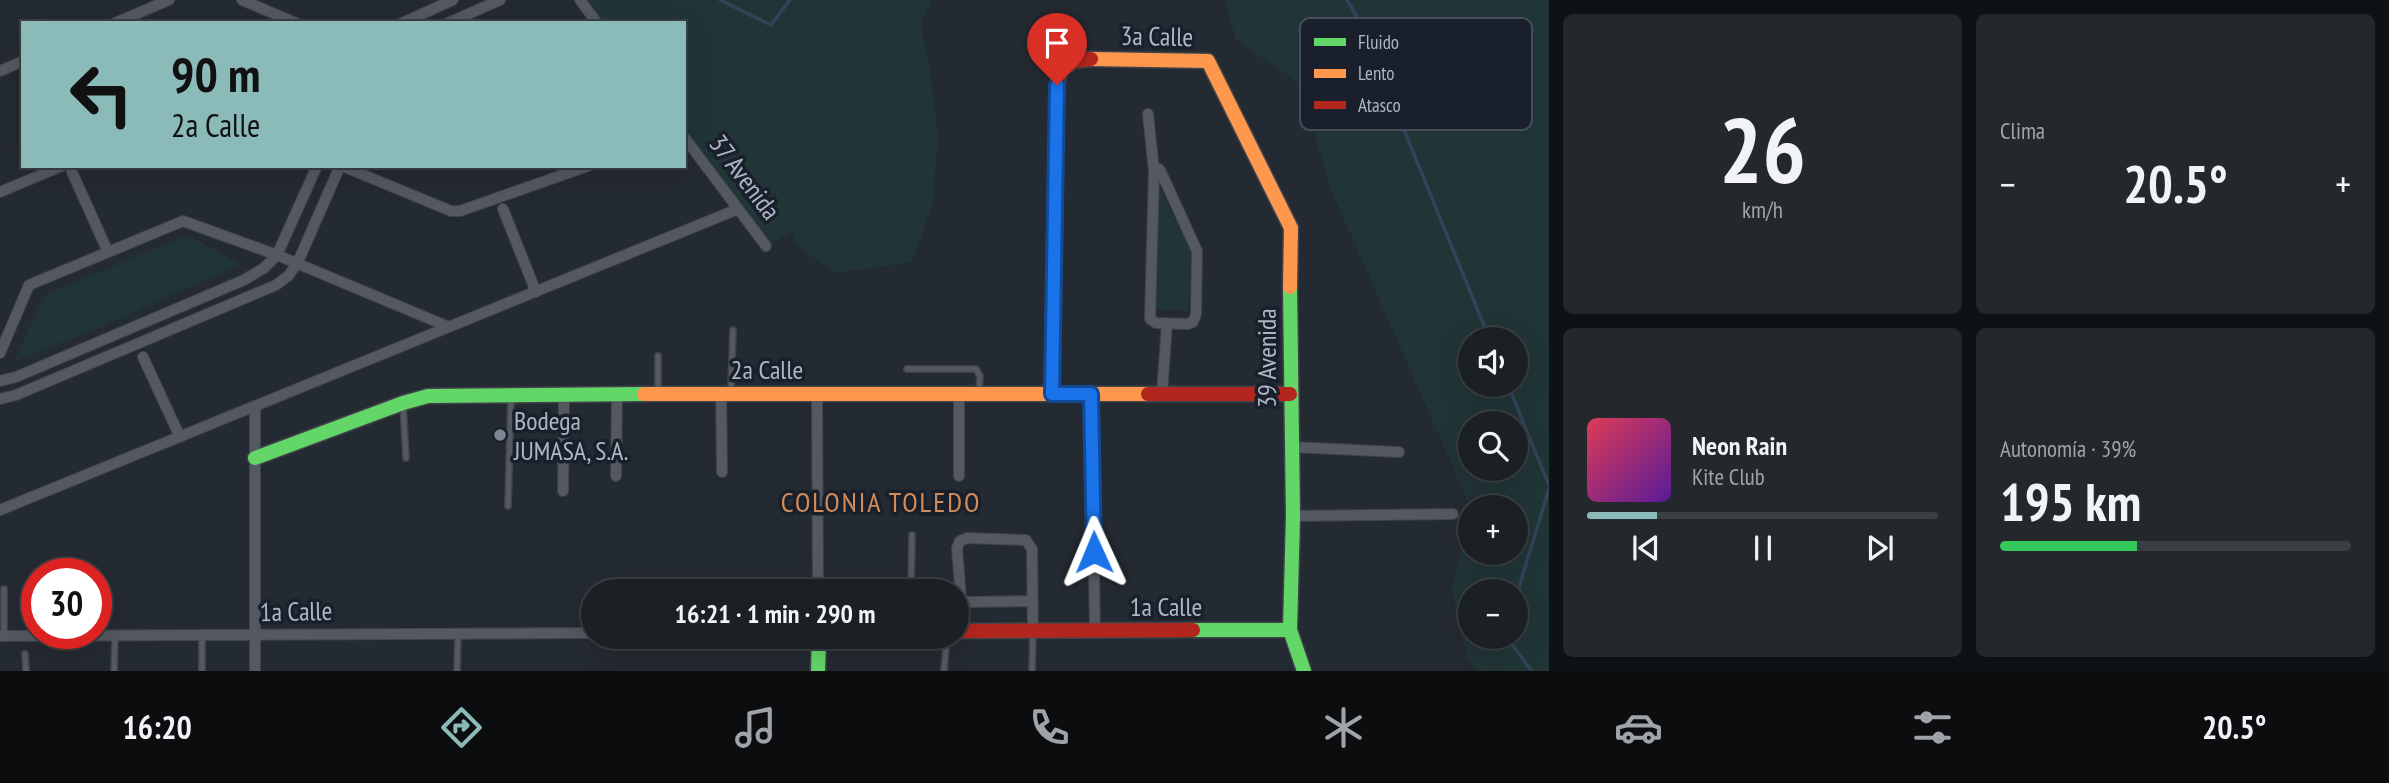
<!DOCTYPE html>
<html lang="es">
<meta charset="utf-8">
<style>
body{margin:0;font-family:"PT Sans Narrow",sans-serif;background:#24282d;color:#f1f3f6;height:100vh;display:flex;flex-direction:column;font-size:26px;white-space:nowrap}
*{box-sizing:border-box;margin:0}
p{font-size:23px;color:#a0a3a7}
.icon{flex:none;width:38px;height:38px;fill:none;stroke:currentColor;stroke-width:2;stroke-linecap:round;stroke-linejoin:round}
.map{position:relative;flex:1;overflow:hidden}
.details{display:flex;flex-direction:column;gap:14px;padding:14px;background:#0f1214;width:840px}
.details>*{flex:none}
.top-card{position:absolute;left:21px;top:21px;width:665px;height:147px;border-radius:0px;box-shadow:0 7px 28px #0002,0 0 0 2px #393e42;background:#8bbbb9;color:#111;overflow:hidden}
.fabs{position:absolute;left:1458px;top:327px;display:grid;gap:14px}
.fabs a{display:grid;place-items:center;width:70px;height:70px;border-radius:50%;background:#1b2025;box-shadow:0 7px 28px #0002,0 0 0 2px #393e42;font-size:35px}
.speed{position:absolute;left:21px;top:558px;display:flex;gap:14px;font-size:35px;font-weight:700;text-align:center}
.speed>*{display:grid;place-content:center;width:91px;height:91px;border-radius:50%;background:#1b2025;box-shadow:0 7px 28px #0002,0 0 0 2px #393e42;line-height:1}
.speed .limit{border:10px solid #d22;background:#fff;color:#111}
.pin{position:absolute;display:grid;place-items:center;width:60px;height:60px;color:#fff;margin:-72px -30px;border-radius:50% 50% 50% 0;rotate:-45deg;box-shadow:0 0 7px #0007}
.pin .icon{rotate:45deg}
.me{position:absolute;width:77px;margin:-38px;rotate:359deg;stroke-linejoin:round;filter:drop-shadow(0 0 5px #0008)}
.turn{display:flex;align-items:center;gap:24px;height:147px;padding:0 35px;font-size:32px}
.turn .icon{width:91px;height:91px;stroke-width:2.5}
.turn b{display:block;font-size:49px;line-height:60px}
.big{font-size:52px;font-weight:800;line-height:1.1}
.details .tile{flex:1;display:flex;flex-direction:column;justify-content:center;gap:10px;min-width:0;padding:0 24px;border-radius:10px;background:#24282d}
.details .dial{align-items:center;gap:0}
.dial b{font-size:91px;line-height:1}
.song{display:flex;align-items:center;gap:21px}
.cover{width:84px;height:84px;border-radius:10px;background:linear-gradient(135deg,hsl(350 70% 55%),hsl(270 70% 35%))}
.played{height:7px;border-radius:4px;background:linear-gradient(90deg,#8bbbb9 20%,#393e42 20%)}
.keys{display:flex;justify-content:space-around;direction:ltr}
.heat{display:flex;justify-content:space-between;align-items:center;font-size:38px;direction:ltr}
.charge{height:10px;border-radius:5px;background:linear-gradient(90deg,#34c759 39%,#393e42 0)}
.details .tiles{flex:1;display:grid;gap:14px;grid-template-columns:repeat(2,1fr)}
.trip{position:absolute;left:581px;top:579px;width:388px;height:70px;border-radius:35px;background:#1b2025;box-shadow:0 7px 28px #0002,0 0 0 2px #393e42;font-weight:800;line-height:70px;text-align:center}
.tabs{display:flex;height:112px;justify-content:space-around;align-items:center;background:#0b0d0f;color:#a0a3a7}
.tabs .icon{width:49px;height:49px}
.tabs .active{color:#8bbbb9}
.tabs b{font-size:32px;color:#f1f3f6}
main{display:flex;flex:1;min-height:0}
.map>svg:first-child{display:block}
.green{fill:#213436;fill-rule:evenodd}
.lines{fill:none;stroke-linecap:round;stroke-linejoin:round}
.stream{stroke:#32435a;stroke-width:3.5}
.lane-casing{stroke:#40444a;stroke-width:8}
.street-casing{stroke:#40444a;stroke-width:12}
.fast-casing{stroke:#40444a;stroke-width:17}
.slow-casing{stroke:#40444a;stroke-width:17}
.jam-casing{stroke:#40444a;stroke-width:17}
.lane{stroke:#545860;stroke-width:5}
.street{stroke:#545860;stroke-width:10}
.fast{stroke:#63d668;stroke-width:14}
.slow{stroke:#ff974d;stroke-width:14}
.jam{stroke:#b3261e;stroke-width:14}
.route-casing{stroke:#114b97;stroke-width:18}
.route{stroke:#1a73e8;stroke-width:12}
.poi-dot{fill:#7d8591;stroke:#19202b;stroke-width:2.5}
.labels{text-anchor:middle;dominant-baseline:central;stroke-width:7;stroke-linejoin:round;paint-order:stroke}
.street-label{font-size:26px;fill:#adb6c4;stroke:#19202b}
.poi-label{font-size:26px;fill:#adb6c4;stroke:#19202b;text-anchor:start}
.neighbourhood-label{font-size:28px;letter-spacing:2px;fill:#d28c5a;stroke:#19202b}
.key{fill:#19202b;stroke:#454d59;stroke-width:2}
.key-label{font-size:19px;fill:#adb6c4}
</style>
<main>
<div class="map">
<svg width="1549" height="671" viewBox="0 0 1549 671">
<rect width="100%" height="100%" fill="#242a31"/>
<path class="green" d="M580,0H932L921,24L929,65L938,135L933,203L912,262L836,273L797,246L792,232L766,246L684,137V23H597Z
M1225,0H1549V671H1476L1467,658L1452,591L1469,504L1329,185L1301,84L1236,40ZM1470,340H1516V385H1470ZM1470,424H1516V469H1470ZM1470,508H1516V553H1470ZM1470,592H1516V637H1470Z
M1158,185L1191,251L1188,311L1155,309Z
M187,235L241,264L99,328L13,362L46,294Z"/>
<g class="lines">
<path class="stream" d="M720,0L771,25L790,0
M1347,0L1359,20L1490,340
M1508,385L1549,485
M1516,597L1549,489
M1506,637L1532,671"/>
<defs>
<path id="lane" d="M658,356V394
M907,369H976L980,376L979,391
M731,390L733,330
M403,403L406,458
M508,506L511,397
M911,592L912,535
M4,636V589
M202,636V671
M25,654L26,671
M114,671L115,636
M457,671L458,634
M944,671L947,637
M1032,671L1033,632"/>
<path id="street" d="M242,0L296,23
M580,0L597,23
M115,23L169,0
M402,23L453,0
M448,23L500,0
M0,71L23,61
M1148,114L1154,171L1150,319L1156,323L1188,324L1193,322L1196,314L1197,251L1161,172L1159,169L1154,171
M684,137L766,246
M342,166L451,211H460L588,166
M72,172L108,252
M0,192L62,166
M503,209L536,292
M0,353L29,285L183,221L277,255L449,327
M143,357L180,437
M0,381L16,377L244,280L264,268L277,255L317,166
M721,393L722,472
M817,393L818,592
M1162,393L1167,323
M1091,394L1095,630
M0,399L16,395L276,285L288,276L297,264L340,166
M1291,447L1399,452
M616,476L617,394
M959,476V394
M563,491L564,394
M0,510L738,209
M1293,516L1453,514
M1032,601L967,602L961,599L957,548L960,541L967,538L1026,540L1032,549L1033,631
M0,636L593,633
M255,671V406"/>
<path id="fast" d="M1290,287L1293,516L1290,630L1304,671
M255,458L403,403L428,396L644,394
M1193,630H1290
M818,671L819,637"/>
<path id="slow" d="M1091,59L1208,61L1291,228L1290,287
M644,394H1148"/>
<path id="jam" d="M1052,394L1057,85L1061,70L1074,61L1091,59
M1148,394H1290
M957,631L1193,630"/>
</defs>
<use href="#lane" class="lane-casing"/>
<use href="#street" class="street-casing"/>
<use href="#fast" class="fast-casing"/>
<use href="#slow" class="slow-casing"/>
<use href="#jam" class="jam-casing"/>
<use href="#lane" class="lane"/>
<use href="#street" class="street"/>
<use href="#fast" class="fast"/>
<use href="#slow" class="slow"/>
<use href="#jam" class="jam"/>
</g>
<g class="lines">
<defs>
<path id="route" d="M1057,85L1052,394H1091L1094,552"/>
</defs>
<use href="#route" class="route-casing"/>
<use href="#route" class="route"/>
</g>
<circle class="poi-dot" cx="500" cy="435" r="7"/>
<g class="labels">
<g class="street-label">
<text transform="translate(1157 36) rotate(1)">3a Calle</text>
<text transform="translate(745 177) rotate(53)">37 Avenida</text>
<text transform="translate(1266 358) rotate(-90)">39 Avenida</text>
<text x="767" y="369">2a Calle</text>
<text x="1166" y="606">1a Calle</text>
<text transform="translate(296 611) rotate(-1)">1a Calle</text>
</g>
<g class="poi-label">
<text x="514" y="420">Bodega<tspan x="514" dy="30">JUMASA, S.A.</tspan></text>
</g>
<g class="neighbourhood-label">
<text x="881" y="501">COLONIA TOLEDO</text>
</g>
</g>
<rect x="1300" y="18" width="232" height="112" rx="10" class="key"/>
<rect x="1314" y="38" width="32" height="8" fill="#63d668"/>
<rect x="1314" y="69" width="32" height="9" fill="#ff974d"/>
<rect x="1314" y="101" width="32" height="8" fill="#b3261e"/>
<g class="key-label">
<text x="1358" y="49">Fluido</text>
<text x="1358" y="80">Lento</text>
<text x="1358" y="112">Atasco</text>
</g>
</svg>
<div class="fabs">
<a><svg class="icon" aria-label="sound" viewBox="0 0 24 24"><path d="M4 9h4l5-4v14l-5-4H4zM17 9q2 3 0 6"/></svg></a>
<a><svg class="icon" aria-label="search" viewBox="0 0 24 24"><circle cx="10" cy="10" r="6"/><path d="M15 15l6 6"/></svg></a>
<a>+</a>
<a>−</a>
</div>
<div class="speed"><div class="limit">30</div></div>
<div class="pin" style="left:1057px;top:85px;background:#d93025"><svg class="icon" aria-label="arrive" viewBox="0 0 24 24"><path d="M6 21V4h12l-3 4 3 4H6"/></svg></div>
<svg class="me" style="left:1094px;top:552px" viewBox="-20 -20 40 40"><path d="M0-17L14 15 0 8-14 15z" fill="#1a73e8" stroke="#fff" stroke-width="4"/></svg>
<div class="trip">16:21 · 1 min · 290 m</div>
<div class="top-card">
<div class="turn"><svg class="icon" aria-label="left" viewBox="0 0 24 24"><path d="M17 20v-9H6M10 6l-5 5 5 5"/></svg><div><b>90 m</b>2a Calle</div></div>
</div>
</div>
<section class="details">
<div class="tiles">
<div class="tile dial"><b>26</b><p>km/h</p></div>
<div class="tile"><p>Clima</p>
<div class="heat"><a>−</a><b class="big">20.5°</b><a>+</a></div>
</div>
<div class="tile">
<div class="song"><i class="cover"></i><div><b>Neon Rain</b><p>Kite Club</p></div></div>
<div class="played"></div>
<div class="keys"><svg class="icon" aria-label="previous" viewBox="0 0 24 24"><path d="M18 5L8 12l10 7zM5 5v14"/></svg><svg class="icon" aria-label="pause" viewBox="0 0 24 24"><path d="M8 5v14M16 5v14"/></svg><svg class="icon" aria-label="next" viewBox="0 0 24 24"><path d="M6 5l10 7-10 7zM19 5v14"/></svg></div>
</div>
<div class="tile"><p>Autonomía · 39%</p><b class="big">195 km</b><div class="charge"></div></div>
</div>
</section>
</main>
<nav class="tabs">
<b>16:20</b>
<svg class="icon active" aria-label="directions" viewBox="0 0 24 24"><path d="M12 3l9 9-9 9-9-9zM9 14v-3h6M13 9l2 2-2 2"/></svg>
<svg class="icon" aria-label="music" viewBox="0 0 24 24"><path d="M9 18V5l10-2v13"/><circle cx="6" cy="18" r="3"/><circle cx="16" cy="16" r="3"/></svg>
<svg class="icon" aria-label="phone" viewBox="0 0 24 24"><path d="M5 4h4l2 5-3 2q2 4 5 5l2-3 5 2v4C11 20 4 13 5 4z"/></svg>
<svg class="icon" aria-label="climate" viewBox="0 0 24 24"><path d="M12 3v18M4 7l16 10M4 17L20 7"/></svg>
<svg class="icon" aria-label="car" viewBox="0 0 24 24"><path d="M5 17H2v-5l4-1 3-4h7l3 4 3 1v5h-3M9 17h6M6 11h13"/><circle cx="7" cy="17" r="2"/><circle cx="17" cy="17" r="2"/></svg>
<svg class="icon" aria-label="filters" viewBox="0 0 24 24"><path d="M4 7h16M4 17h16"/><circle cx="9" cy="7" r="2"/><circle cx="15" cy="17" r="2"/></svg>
<b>20.5°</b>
</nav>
